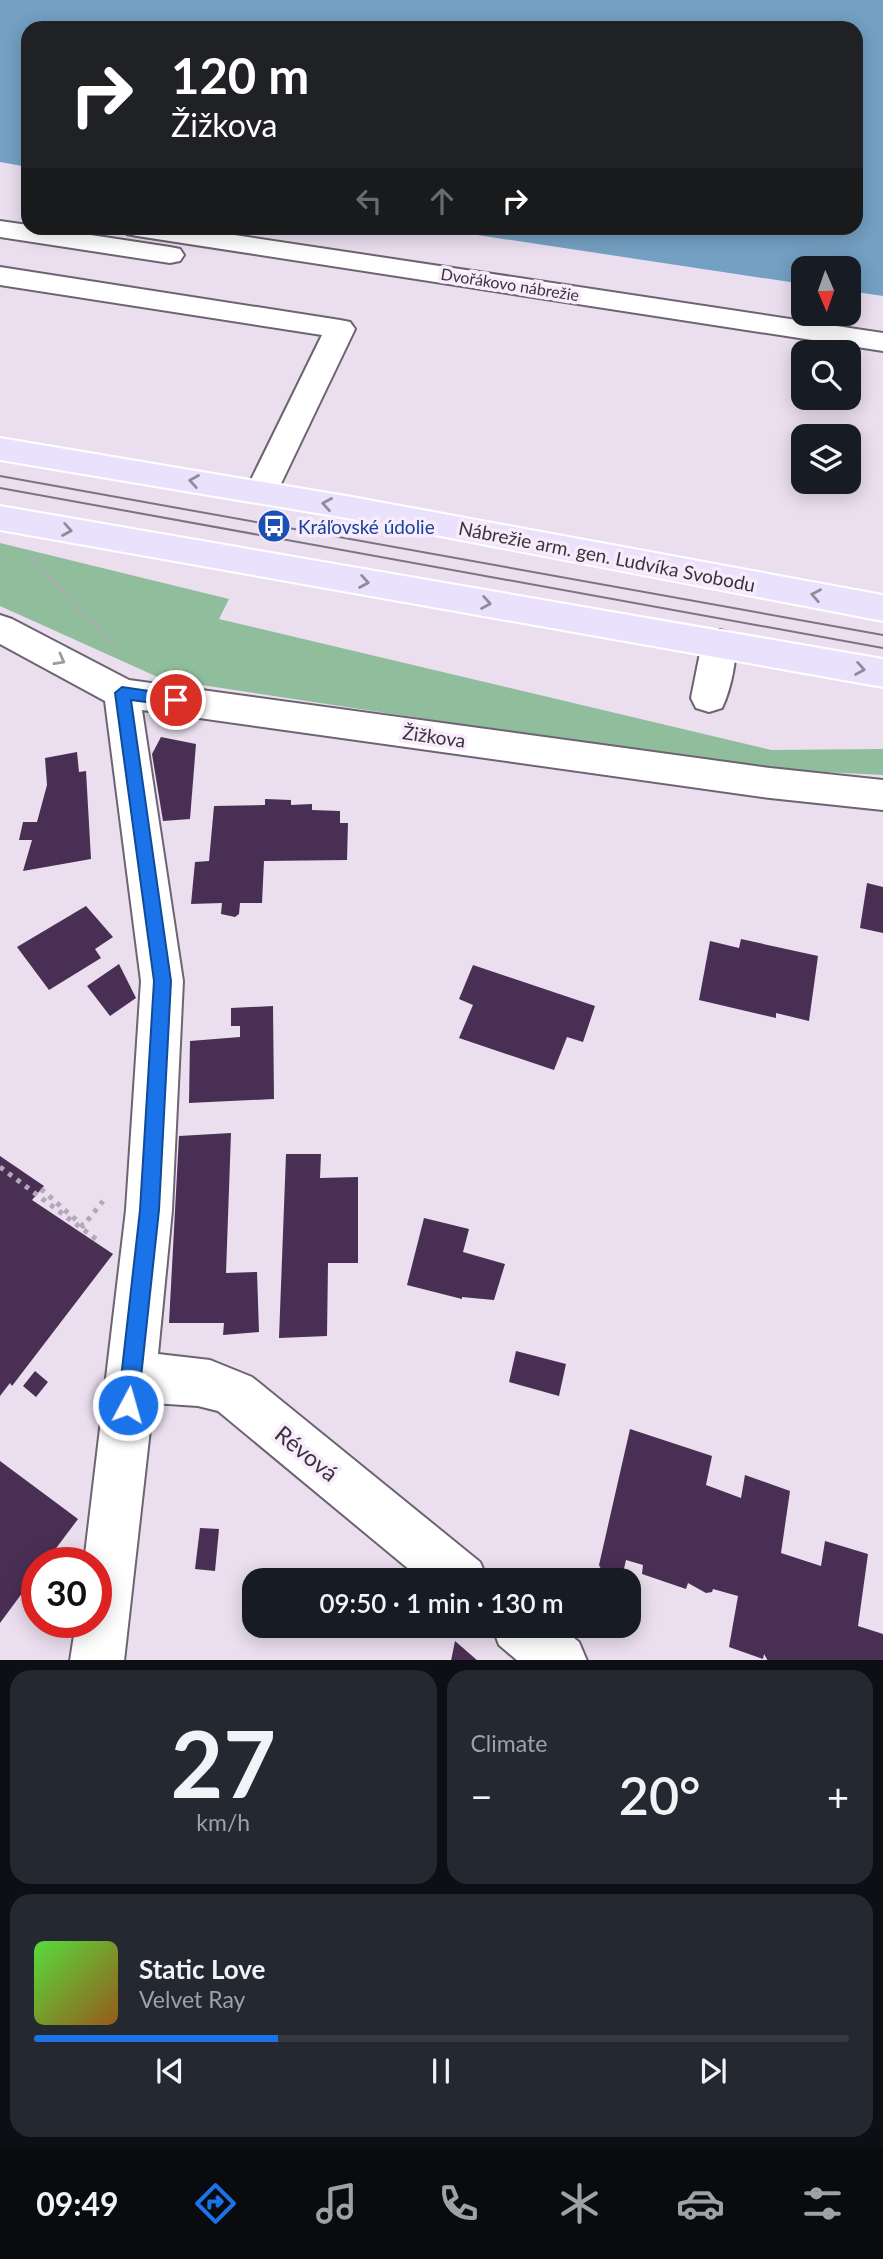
<!DOCTYPE html>
<meta charset="utf-8">
<style>
body{margin:0;font-family:Lato,sans-serif;background:#242831;color:#f1f3f6;height:100vh;display:flex;flex-direction:column;font-size:26px;white-space:nowrap}
*{box-sizing:border-box;margin:0}
p{font-size:23px;color:#9ea1a6}
.icon{flex:none;width:38px;height:38px;fill:none;stroke:currentColor;stroke-width:2;stroke-linecap:round;stroke-linejoin:round}
.map{position:relative;height:1660px;overflow:hidden}
.sheet{display:flex;flex-direction:column;gap:10px;padding:10px;background:#0d0f14;flex:1}
.sheet>*{flex:none}
.hud{position:absolute;left:21px;top:21px;width:842px;height:214px;border-radius:21px;box-shadow:0 4px 18px #0003;background:#202124;color:#fff;overflow:hidden}
.needle{width:46px;rotate:178deg}
.buttons{position:absolute;left:791px;top:256px;display:grid;gap:14px}
.buttons a{display:grid;place-items:center;width:70px;height:70px;border-radius:14px;background:#171b24;box-shadow:0 4px 18px #0003;font-size:35px}
.speed{position:absolute;left:21px;top:1547px;display:flex;gap:14px;font-size:35px;font-weight:700;text-align:center}
.speed>*{display:grid;place-content:center;width:91px;height:91px;border-radius:50%;background:#171b24;box-shadow:0 4px 18px #0003;line-height:1}
.speed .limit{border:10px solid #d22;background:#fff;color:#111}
.pin{position:absolute;display:grid;place-items:center;width:60px;height:60px;color:#fff;margin:-30px;border:4px solid #fff;border-radius:50%;box-shadow:0 2px 7px #0007}
.me{position:absolute;width:77px;margin:-38px;rotate:6deg;stroke-linejoin:round;filter:drop-shadow(0 0 5px #0008)}
.turn{display:flex;align-items:center;gap:24px;height:147px;padding:0 35px;font-size:32px}
.turn .icon{width:91px;height:91px;stroke-width:2.5}
.turn b{display:block;font-size:49px;line-height:60px}
.lanes{display:flex;align-items:center;height:66px;padding:0 35px;background:#0003;justify-content:center;gap:35px;direction:ltr}
.lanes .off{opacity:.35}
.big{font-size:52px;font-weight:600;line-height:1.1}
.sheet .card{flex:1;display:flex;flex-direction:column;justify-content:center;gap:10px;min-width:0;padding:0 24px;border-radius:21px;background:#242831}
.sheet .dial{align-items:center;gap:0}
.dial b{font-size:91px;line-height:1}
.song{display:flex;align-items:center;gap:21px}
.cover{width:84px;height:84px;border-radius:10px;background:linear-gradient(135deg,hsl(110 70% 55%),hsl(30 70% 35%))}
.played{height:7px;border-radius:4px;background:linear-gradient(90deg,#1a73e8 30%,#363941 30%)}
.keys{display:flex;justify-content:space-around;direction:ltr}
.heat{display:flex;justify-content:space-between;align-items:center;font-size:38px;direction:ltr}
.sheet .tiles{flex:1;display:grid;gap:10px;grid-template-columns:1fr 1fr}
.card:last-child{grid-column:span 2}
.trip{position:absolute;left:242px;top:1568px;width:399px;height:70px;border-radius:21px;background:#171b24;box-shadow:0 4px 18px #0003;font-weight:600;line-height:70px;text-align:center}
.tabs{display:flex;height:112px;justify-content:space-around;align-items:center;background:#090b0e;color:#9ea1a6}
.tabs .icon{width:49px;height:49px}
.tabs .on{color:#1a73e8}
.tabs b{font-size:32px;color:#f1f3f6}
.map>svg:first-child{display:block}
.forest{fill:#90be9c}
.water{fill:#74a0c3}
.building{fill:#492f54}
.lines{fill:none;stroke-linecap:round;stroke-linejoin:round}
.minor-casing{stroke:#6d6372;stroke-width:4}
.major-casing{stroke:#fff;stroke-width:4}
.path-far1{stroke:#b2a9b6;stroke-width:4.5;stroke-dasharray:3.5 5;stroke-linecap:butt}
.path{stroke:#b2a9b6;stroke-width:5;stroke-dasharray:4.5 6;stroke-linecap:butt}
.minor{fill:#fff;fill-rule:evenodd}
.major{fill:#eae2fc;fill-rule:evenodd}
.tram{stroke:#7b737e;stroke-width:2}
.oneway{stroke:#928b9c}
.oneway2{stroke:#9c9a9d}
.route{fill:#1a73e8;stroke:#114b97;stroke-width:2}
.labels{text-anchor:middle;dominant-baseline:central;stroke-width:7;stroke-linejoin:round;paint-order:stroke}
.far-street-label{font-size:16px;fill:#39343b;stroke:#f7ebfc}
.transit-label{font-size:19px;fill:#164399;stroke:#f7ebfc;text-anchor:start}
.street-label{font-size:19px;fill:#39343b;stroke:#f7ebfc}
.near-street-label{font-size:23px;fill:#39343b;stroke:#f7ebfc}
</style>
<div class="map">
<svg width="883" height="1661" viewBox="0 0 883 1661">
<rect width="100%" height="100%" fill="#eadeef"/>
<path class="forest" d="M0,543L229,599L219,619L771,750L883,749V775L748,768L162,679L0,606Z"/>
<path class="water" d="M0,0H883V296L849,291V268H803V284L431,228H856V28H28V167L0,162Z"/>
<path class="building" d="M161,737L196,744L190,819L163,821L152,754Z
M77,752L79,772L86,771L91,859L23,871L32,840H19L23,822H37L47,785L45,758Z
M265,799L291,800V805L312,804V810L340,811V823H348L347,860L264,861L262,903H240L239,914L235,917L221,914L222,903L191,904L195,862L209,861L214,806L265,805Z
M867,883L883,887V933L860,928Z
M86,906L113,937L95,949L101,958L49,990L17,947Z
M741,939L818,956L809,1021L776,1013V1018L699,1000L710,941L739,948Z
M119,964L136,998L110,1016L87,986Z
M473,965L595,1006L583,1042L567,1037L554,1070L459,1038L473,1005L459,999Z
M273,1006L274,1099L189,1103L190,1041L240,1037V1026H231V1008Z
M231,1133L226,1273L257,1272L259,1332L223,1335L224,1323H169L179,1136Z
M286,1154H321L320,1178L358,1177V1263H328L327,1336L279,1338Z
M0,1156L44,1186L32,1200L113,1254L12,1386L10,1383L0,1396Z
M424,1218L469,1229L463,1252L505,1264L494,1300L462,1297V1299L407,1285Z
M516,1351L566,1364L559,1396L509,1382Z
M35,1371L48,1382L36,1397L23,1386Z
M630,1429L712,1456L706,1485L741,1498L745,1475L790,1491L781,1553L821,1566L825,1541L868,1554L858,1626L883,1634V1661H768L764,1654L763,1659L729,1647L738,1596L713,1589L712,1592L706,1593L688,1583L686,1589L642,1574L643,1565L626,1560L623,1573L618,1578L603,1573L599,1565Z
M0,1461L78,1519L45,1563H37V1573L0,1623Z
M200,1528L219,1529L215,1571L195,1569Z
M455,1641L478,1661H451Z"/>
<g class="lines">
<defs>
<path id="minor" d="M0,221L28,225V228H45L170,247L180,249L184,255L180,261L170,263L0,237Z
M123,228H188L883,333V351L137,236L127,234Z
M0,267L340,320L350,322L355,329L277,492L272,500L261,503L250,500L245,492L322,335L0,285Z
M0,615L12,619L129,680L770,768L883,780V810L770,798L142,710L183,981L172,1210L158,1354L210,1360L252,1377L480,1562L488,1580H422L218,1411L198,1406L153,1403L124,1661H70L76,1622H96V1563H84L126,1210L141,981L105,701L0,644Z
M720,630L732,634C741,649 730,692 722,708L709,712L696,708L691,698L702,643L708,634Z
M492,1626H559L579,1642L587,1661H518L499,1645Z"/>
<path id="major" d="M0,438L352,497L883,595V621L352,519L0,460Z
M0,506L883,659V687L0,530Z"/>
</defs>
<use href="#minor" class="minor-casing"/>
<use href="#major" class="major-casing"/>
<path class="path-far1" d="M31,559L115,647"/>
<path class="path" d="M0,1167L100,1242
M41,1189L83,1226L103,1201"/>
<use href="#minor" class="minor"/>
<use href="#major" class="major"/>
<path class="tram" d="M0,476L883,635
M0,488L883,648"/>
</g>
<defs><path id="oneway-chevron" d="M-2-3.5L2.5 0L-2 3.5" fill="none" stroke-width="1.6" stroke-linecap="round" stroke-linejoin="round" transform="scale(1.75)"/></defs>
<g class="oneway">
<use href="#oneway-chevron" transform="translate(194 481) rotate(-170)"/>
<use href="#oneway-chevron" transform="translate(327 504) rotate(-170)"/>
<use href="#oneway-chevron" transform="translate(67 530) rotate(10)"/>
<use href="#oneway-chevron" transform="translate(364 582) rotate(10)"/>
<use href="#oneway-chevron" transform="translate(816 595) rotate(-169)"/>
<use href="#oneway-chevron" transform="translate(486 603) rotate(10)"/>
<use href="#oneway-chevron" transform="translate(860 669) rotate(10)"/>
</g>
<use class="oneway2" href="#oneway-chevron" transform="translate(60 660) rotate(29)"/>
<path class="route" d="M122,687L176,695L184,700L176,706L131,700L171,981L159,1210L138,1405L135,1412L128,1415L121,1412L118,1405L140,1210L154,981L115,693Z"/>
<defs>
<symbol id="bus-disc" viewBox="-11 -11 22 22"><circle r="9.5" fill="#1a4fb4" stroke="#f7ebfc"/><path d="M-5-6H5V4H4V6H2V4H-2V6H-4V4H-5ZM-3.5-4V0h7V-4ZM-3.5 1.2v1.5H-2V1.2ZM2 1.2v1.5H3.5V1.2Z" fill="#fff"/></symbol>
</defs>
<g fill-rule="evenodd">
<use href="#bus-disc" x="255" y="507" width="38" height="38"/>
</g>
<g class="labels">
<g class="far-street-label">
<text transform="translate(510 284) rotate(9)">Dvořákovo nábrežie</text>
</g>
<g class="transit-label">
<text x="298" y="526">Kráľovské údolie</text>
</g>
<g class="street-label">
<text transform="translate(607 556) rotate(11)">Nábrežie arm. gen. Ludvíka Svobodu</text>
<text transform="translate(434 736) rotate(8)">Žižkova</text>
</g>
<g class="near-street-label">
<text transform="translate(307 1453) rotate(39)">Révová</text>
</g>
</g>
</svg>
<div class="buttons">
<a><svg class="needle" viewBox="-14 -14 28 28"><path d="M0-13l5 13h-10z" fill="#e53935"/><path d="M0 13l5-13h-10z" fill="#9ea1a6"/></svg></a>
<a><svg class="icon" aria-label="search" viewBox="0 0 24 24"><circle cx="10" cy="10" r="6"/><path d="M15 15l6 6"/></svg></a>
<a><svg class="icon" aria-label="layers" viewBox="0 0 24 24"><path d="M12 4l9 5-9 5-9-5zM3 14l9 5 9-5"/></svg></a>
</div>
<div class="speed"><div class="limit">30</div></div>
<div class="pin" style="left:176px;top:700px;background:#d93025"><svg class="icon" aria-label="arrive" viewBox="0 0 24 24"><path d="M6 21V4h12l-3 4 3 4H6"/></svg></div>
<svg class="me" style="left:128px;top:1405px" viewBox="-20 -20 40 40"><circle r="17" fill="#1a73e8" stroke="#fff" stroke-width="3"/><path d="M0-11L8 9 0 5-8 9z" fill="#fff"/></svg>
<div class="trip">09:50 · 1 min · 130 m</div>
<div class="hud">
<div class="turn"><svg class="icon" aria-label="right" viewBox="0 0 24 24"><path d="M7 20v-9h11M14 6l5 5-5 5"/></svg><div><b>120 m</b>Žižkova</div></div>
<div class="lanes"><svg class="icon off" aria-label="left" viewBox="0 0 24 24"><path d="M17 20v-9H6M10 6l-5 5 5 5"/></svg><svg class="icon off" aria-label="ahead" viewBox="0 0 24 24"><path d="M12 20V5M6 11l6-6 6 6"/></svg><svg class="icon" aria-label="right" viewBox="0 0 24 24"><path d="M7 20v-9h11M14 6l5 5-5 5"/></svg></div>
</div>
</div>
<section class="sheet">
<div class="tiles">
<div class="card dial"><b>27</b><p>km/h</p></div>
<div class="card"><p>Climate</p>
<div class="heat"><a>−</a><b class="big">20°</b><a>+</a></div>
</div>
<div class="card">
<div class="song"><i class="cover"></i><div><b>Static Love</b><p>Velvet Ray</p></div></div>
<div class="played"></div>
<div class="keys"><svg class="icon" aria-label="previous" viewBox="0 0 24 24"><path d="M18 5L8 12l10 7zM5 5v14"/></svg><svg class="icon" aria-label="pause" viewBox="0 0 24 24"><path d="M8 5v14M16 5v14"/></svg><svg class="icon" aria-label="next" viewBox="0 0 24 24"><path d="M6 5l10 7-10 7zM19 5v14"/></svg></div>
</div>
</div>
</section>
<nav class="tabs">
<b>09:49</b>
<svg class="icon on" aria-label="directions" viewBox="0 0 24 24"><path d="M12 3l9 9-9 9-9-9zM9 14v-3h6M13 9l2 2-2 2"/></svg>
<svg class="icon" aria-label="music" viewBox="0 0 24 24"><path d="M9 18V5l10-2v13"/><circle cx="6" cy="18" r="3"/><circle cx="16" cy="16" r="3"/></svg>
<svg class="icon" aria-label="phone" viewBox="0 0 24 24"><path d="M5 4h4l2 5-3 2q2 4 5 5l2-3 5 2v4C11 20 4 13 5 4z"/></svg>
<svg class="icon" aria-label="climate" viewBox="0 0 24 24"><path d="M12 3v18M4 7l16 10M4 17L20 7"/></svg>
<svg class="icon" aria-label="car" viewBox="0 0 24 24"><path d="M5 17H2v-5l4-1 3-4h7l3 4 3 1v5h-3M9 17h6M6 11h13"/><circle cx="7" cy="17" r="2"/><circle cx="17" cy="17" r="2"/></svg>
<svg class="icon" aria-label="filters" viewBox="0 0 24 24"><path d="M4 7h16M4 17h16"/><circle cx="9" cy="7" r="2"/><circle cx="15" cy="17" r="2"/></svg>
</nav>
